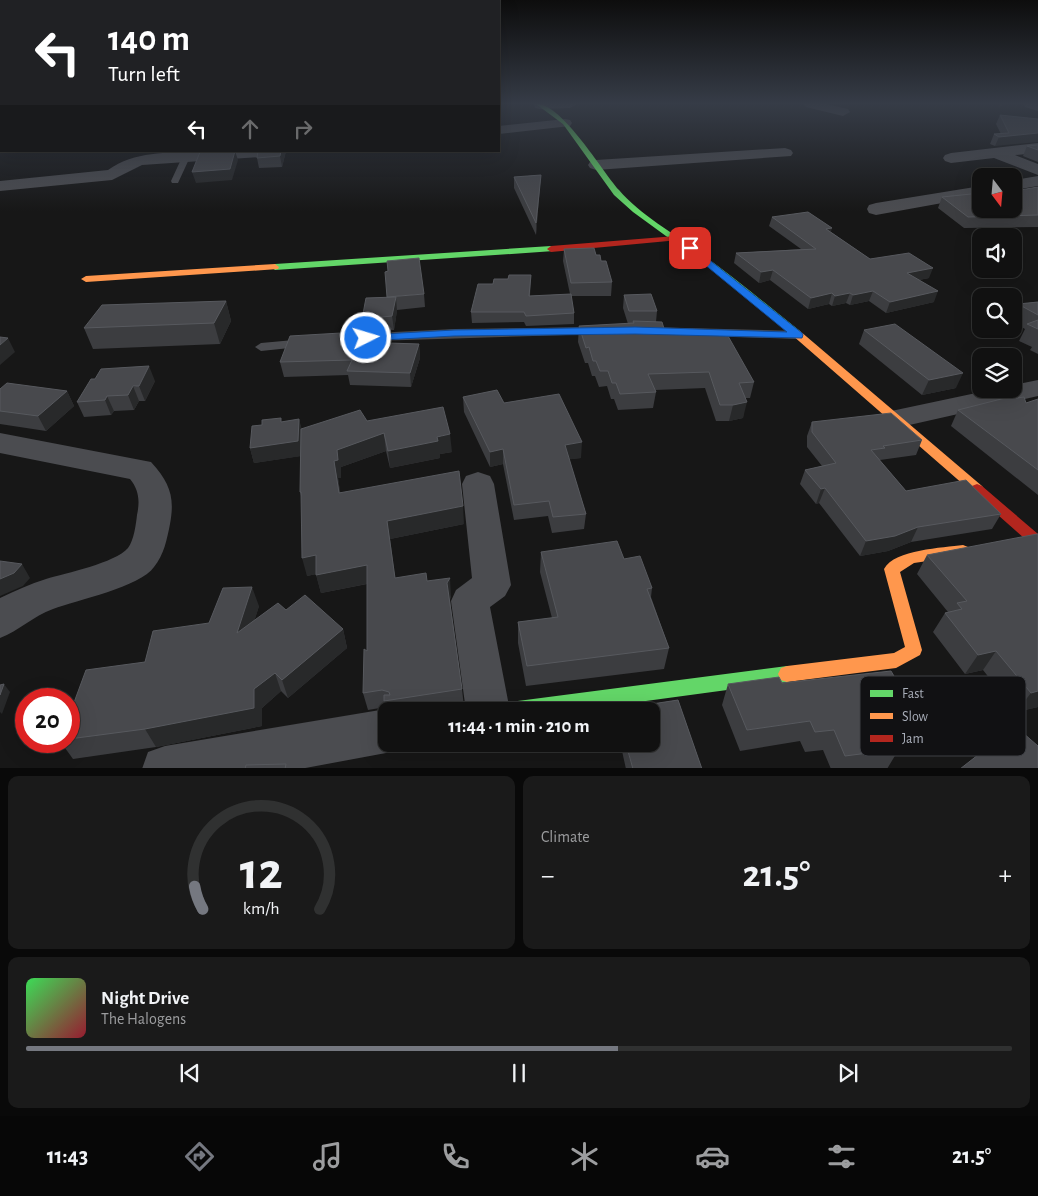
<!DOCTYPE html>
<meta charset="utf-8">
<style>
body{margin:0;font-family:"Alegreya Sans",sans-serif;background:#1a1a1a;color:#f1f3f6;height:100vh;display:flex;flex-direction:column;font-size:19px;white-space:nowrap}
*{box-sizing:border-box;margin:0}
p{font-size:16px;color:#9c9d9f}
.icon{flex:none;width:28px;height:28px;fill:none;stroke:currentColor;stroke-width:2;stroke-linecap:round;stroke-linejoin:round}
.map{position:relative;height:768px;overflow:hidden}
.sheet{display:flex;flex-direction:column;gap:8px;padding:8px;background:#090909;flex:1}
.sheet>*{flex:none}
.hud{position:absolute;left:0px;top:0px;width:500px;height:152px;box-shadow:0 5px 20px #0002,0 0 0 1px #303131;background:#202124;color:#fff;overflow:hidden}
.needle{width:32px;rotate:164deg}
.tools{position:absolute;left:972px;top:168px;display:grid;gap:10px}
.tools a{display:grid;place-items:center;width:50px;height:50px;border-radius:10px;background:#111;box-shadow:0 5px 20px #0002,0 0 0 1px #303131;font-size:25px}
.speed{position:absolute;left:15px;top:688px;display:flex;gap:10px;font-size:25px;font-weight:700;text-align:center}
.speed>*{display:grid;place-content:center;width:65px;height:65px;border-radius:50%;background:#111;box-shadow:0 5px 20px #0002,0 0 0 1px #303131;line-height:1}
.speed .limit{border:8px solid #d22;background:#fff;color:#111}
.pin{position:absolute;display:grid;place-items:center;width:42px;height:42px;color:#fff;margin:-21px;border-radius:10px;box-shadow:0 2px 8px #0006}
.me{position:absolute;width:55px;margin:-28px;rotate:85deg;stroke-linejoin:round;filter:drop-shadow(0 0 4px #0008)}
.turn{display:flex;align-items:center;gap:18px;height:105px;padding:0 25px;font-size:22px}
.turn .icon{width:65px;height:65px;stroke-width:2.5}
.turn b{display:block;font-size:35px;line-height:42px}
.lanes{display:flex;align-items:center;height:48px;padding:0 25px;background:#0003;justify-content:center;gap:25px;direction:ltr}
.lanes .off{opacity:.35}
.big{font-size:38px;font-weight:700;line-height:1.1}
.sheet .widget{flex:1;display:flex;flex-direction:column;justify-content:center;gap:8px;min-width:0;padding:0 18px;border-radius:10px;background:#1a1a1a}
.sheet .dial{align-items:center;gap:0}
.dial svg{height:130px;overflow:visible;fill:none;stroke:#303131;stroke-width:7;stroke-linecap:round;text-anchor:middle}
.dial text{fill:#f1f3f6;stroke:none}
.song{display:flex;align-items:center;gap:15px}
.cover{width:60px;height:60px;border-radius:8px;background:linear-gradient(135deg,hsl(130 70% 55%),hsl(350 70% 35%))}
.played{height:5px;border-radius:2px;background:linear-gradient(90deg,#757880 60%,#303131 60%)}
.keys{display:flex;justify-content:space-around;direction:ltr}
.heat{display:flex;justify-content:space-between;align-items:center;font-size:28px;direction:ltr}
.sheet .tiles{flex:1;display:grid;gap:8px;grid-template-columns:1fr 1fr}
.widget:last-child{grid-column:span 2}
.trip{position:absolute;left:378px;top:702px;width:282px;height:50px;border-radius:10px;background:#111;box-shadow:0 5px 20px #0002,0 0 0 1px #303131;font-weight:700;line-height:50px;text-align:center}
.tabs{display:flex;height:80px;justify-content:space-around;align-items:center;background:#070707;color:#9c9d9f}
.tabs .icon{width:35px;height:35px}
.tabs .current{color:#757880}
.tabs b{font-size:22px;color:#f1f3f6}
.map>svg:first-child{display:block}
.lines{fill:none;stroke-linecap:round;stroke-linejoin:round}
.lane{fill:#4b4c50;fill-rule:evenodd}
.street{fill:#4b4c50;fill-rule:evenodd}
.fast{fill:#63d668;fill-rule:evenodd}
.slow{fill:#ff974d;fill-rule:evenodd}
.jam{fill:#b3261e;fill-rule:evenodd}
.wall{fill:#3c3d40}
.shaded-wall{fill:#28292a}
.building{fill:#48494d;stroke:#57595e}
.route{fill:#1a73e8;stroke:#114b97}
.key{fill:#111113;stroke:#3e4045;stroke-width:1}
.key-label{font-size:14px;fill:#a8adb8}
</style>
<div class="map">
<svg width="1038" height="769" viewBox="0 0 1038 769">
<rect width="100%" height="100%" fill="#171717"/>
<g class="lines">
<path class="lane" d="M183,155L190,157L178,183H172L171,181Z
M597,327L601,328L603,331L601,334L374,341L368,337L374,333L455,329Z
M646,327L798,331L804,335L798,339L642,334L640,331Z
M305,339L311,343L309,346L261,351L255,347L261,343Z"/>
<path class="street" d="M534,104H577L570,108L540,109L535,108Z
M804,104H826L848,109L850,112L843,116L806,107Z
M1023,104H1038V111L1025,107Z
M565,119L570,120L572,123L570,126L499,134V126Z
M1038,143V153L1015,155L1038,164V175L994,158L951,163L945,161L943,158L945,155L951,153Z
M785,148L791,150L793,153L791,156L596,170L590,168L588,165L590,162L596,160Z
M199,151H283L281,154L275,156L142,165L112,180L0,191V181L108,170C135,151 166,153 199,151Z
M1038,176V186L1014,190V180Z
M981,186V196L876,215L869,213L867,209L869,205L876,203Z
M1038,380V396L896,428L886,426L881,419L886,412L896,410L995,389H1014V385Z
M0,433L151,462C170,483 175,497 170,524C167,539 164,555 154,567C140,587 77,600 53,609C33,616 19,631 0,638V598C15,591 30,584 46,579C66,573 115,563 128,548C134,540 136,524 137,515C140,501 139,490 130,479L0,453Z
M478,472L490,476L494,484L511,585L505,596L490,607L510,711H466L451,601L456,590L472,578L462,484L466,476Z
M386,709L392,711H386V744H403L402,747L386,753L300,769H142L148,752L165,746Z"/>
<path class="fast" d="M536,104C561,102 602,171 619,190C639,214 675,234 700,253C734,277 767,305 800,331L801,333L800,335H792L714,271L633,212L614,195L563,124Z
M551,246L555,249L554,251L275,270L271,267L275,264Z
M787,666L793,668L796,674L793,680L787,682L572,711H501L504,705L510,702Z"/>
<path class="slow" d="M275,264L279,267L278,269L86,282L81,279L86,276Z
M796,330L800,331L982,486L984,489L982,492L977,494L972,492L792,335L791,333L792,331Z
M963,545L968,547L970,551L968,555L914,563L900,572L922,650L920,655L896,668L787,682L781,680L778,674L781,668L787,666L894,653L905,647L884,569C895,549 943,548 963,545Z"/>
<path class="jam" d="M676,236H679V240L551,252L547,249L551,246Z
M977,484L982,486L1038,534V548L1033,546L972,492L970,489L972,486Z"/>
</g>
<path class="wall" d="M1000,115L1038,119L995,146L990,144L994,134H1001L996,124Z
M1038,145V162L1023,156L1027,146Z
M286,151L282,167L259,168L257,158Z
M541,175L540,186L536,235L514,188V177Z
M1038,187V227L964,228L938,208L942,197L981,209Z
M772,217L831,232L870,259L929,278L919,280L934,302L886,313L869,301L850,305L846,303L832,306L829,304L808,309L770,280L759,283L734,263L736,253L801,249L769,226Z
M564,249L596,255L601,261L612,282L611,296H571L574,313V324L526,326L524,322L472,323L471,312L493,284L508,279L531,275L530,296L570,294L563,261Z
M424,294L425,307L397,310L394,330H391L392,343L419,344L420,358L411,387L350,385L348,375L284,377L280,362L358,332L363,330L362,319L387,297Z
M624,295L657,311L656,322L665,332L725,336L754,382L750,398H745L743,418L729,421H716L705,388L655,390L656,392L653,408L618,410L614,399H611L607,386L599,387L595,376H592L588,363H585L578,342L579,326L628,324L623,308Z
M226,301L231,321L220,344L93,349L84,328Z
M1038,302V354L1030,350L1032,347L1019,341L1025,329L1014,323V313L1018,304Z
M864,330L956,388L922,395L859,344Z
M155,381L145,401H139L134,410L114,411L111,415L84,417L77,402Z
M0,389L67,391L74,406L46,431L0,424Z
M463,397L504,403L581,458L569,459L586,514L584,529L552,533L548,516L514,520L503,464L490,467L464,412Z
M1017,398L1026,403L1038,399V495L951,426L958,410Z
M299,419L301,429L367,421L452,452L440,454V458L390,468L386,451L341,467V478H338L340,492L464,524L390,539L395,578L427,581L451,596L450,600L462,689L464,707L435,711H386V707L368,710L363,693L367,651V584L321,593L316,574L307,576L302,500L300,492V456L254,463L250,448L282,422Z
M812,422L922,440L916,455L880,460V461L906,491L1001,514L992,529L911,542L888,551L860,556L819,503L816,504L800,484L805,470L822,466L807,447V436Z
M1038,534V707L1016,712L983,670L965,674L933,632L945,613L948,612L917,574L927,555Z
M541,552L624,559L652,588L651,597L669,648L664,669L526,686L518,643V622L552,618L540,572Z
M259,606L254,621L286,610L343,629L347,648L288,698L281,691L262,708V726L156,747L73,759L60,741H69V716L145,662L209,623Z
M782,683L919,719L906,740L895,741L899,749L887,769H831L823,750L805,752L800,741L740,751L722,705L728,684Z
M678,700L702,769H626L622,751L623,744H651V711H626V708Z"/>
<path class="shaded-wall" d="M999,104H1007L998,107Z
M1038,133V142L995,146L999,137Z
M235,151L238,160L232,180L196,183L192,172Z
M281,151H286L282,167L280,156Z
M541,175L540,186L536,235V223Z
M832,228L829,238L826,229Z
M933,268L929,278L903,283L907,273Z
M773,270L770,280L759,283L761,272Z
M873,291L869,301L850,305L853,295Z
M938,291L934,302L886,313L890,302Z
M832,293L829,304L808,309L811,298Z
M850,293L846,303L832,306L835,296Z
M396,297L397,311L394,330L392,316Z
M226,301L231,321L220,344L214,323Z
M391,328L392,342L390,357L388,343Z
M8,338L15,352L0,365V345Z
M419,344L420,358L411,387L410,373Z
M149,366L155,381L145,401L139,386Z
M963,373L956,388L922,395L929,380Z
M133,386L139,401L134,410L128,395Z
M67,391L74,406L46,431L38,416Z
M107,396L114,411L111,415L105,400Z
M747,402L743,418L729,421L733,405Z
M299,419L303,434L302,456L254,463L250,448Z
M384,433L386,451L341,467V478H338L343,510L334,461L337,450Z
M450,434L452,452L440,454V458L390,468L388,451Z
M582,442L581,458L564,460L565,445Z
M503,449V464L490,467V452Z
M825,488L819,503L816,504L821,489Z
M463,506L464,524L390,539L398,596L387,521Z
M918,527L911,542L888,551L860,556L866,541Z
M316,555L321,573L307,576L302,558Z
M22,564L30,578L23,586L0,596V579Z
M367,565L371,583L321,593L316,575Z
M450,578L451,596L449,601L447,583Z
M252,587L259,606L245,652L237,633Z
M343,629L347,648L288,698L282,680Z
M996,651L983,670L965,674L978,655Z
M275,673L281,691L262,708V726L156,747L145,729L254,689Z
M4,684L10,692L2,714L0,712V695Z
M1038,691V707L1016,712L1031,693Z"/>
<path class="building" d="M1000,115L1038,119V133L999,137L994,134L1009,133Z
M1038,145V150L1027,146Z
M215,151H235L230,169L192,172L200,152Z
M258,151H281L280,156L257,158Z
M541,175L536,223L514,177Z
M1038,187V215L968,217L942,197L981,193V209H1014V191Z
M808,212L832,228L826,229L870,259L909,253L933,268L907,273L938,291L890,302L873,291L853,295L850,293L835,296L832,293L811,298L773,270L761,272L736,253L816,249L772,217Z
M594,248L596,255H600L601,261H606L612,282L571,283L564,249Z
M419,258L424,294L387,297L385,272L388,271L387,261Z
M509,275H531L529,296L571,294L574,313L526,316L524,312H471L478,284H493L494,279H508Z
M651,294L657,311H629L624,295Z
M396,297L392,316L362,319L366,298Z
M226,301L214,323L84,328L102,305Z
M1038,302V315L1018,304Z
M1038,320V329L1027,324Z
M633,321L662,322L665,332L722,331L725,336H728L754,382L739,383L747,402L733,405H720L709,372L648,374L656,392L620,394L616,383H612L608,371H600L596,361H593L589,347L586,348L579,326L634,323Z
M895,324L963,373L929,380L864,330Z
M391,328L388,343L419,344L410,373L347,371L352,360L280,362L290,336L358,332L359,330Z
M0,337L8,338L0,345Z
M149,366L139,386H133L128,395L107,396L105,400L77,402L91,379H95L101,369Z
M7,383L67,391L38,416L0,411V389Z
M497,390L504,403L559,394L582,442L565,445L586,514L553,517L549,501L514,505L503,449L490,452L463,397Z
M1013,396L1017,398L1024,397L1026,403L1038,399V470L958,410Z
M443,407L450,434L437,437L438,441L388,451L384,433L337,450L338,460L334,461L339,493L459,471L463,506L387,521L395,578L426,573L427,581L450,578L447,583L462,689L384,701V695H390L389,692L382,690L363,693L364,649L367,651V565L316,575V555L302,558L301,492H300L301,429L360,410L367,421Z
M891,413L922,440L883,446L885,448L871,450L906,491L966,480L1001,514L918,527L895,536L866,541L825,488L821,489L805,470L836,463L812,432V422Z
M281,418V422L299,419L298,441L250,448L252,426L262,425V420Z
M1037,534H1038V691L1031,693L996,651L978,655L945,613L962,609L957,603L967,601L927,555Z
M617,541L624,559L640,556L652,588L647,589L669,648L527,666L518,622L558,617L541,552Z
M0,561L22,564L14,573L0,579Z
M252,587L237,633L278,603L286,610L305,595L343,629L282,680L275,673L254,689V708L145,729L69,739V716L86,670L145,662L153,631L209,623L223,588Z
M891,671L919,719L885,723L899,749L845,756L834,730L815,732L810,721L747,730L728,684L779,677L782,683Z
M4,684L0,695V685Z
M678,700L702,769H633L626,744H651V711H627L626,708Z
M1015,726L1038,746V769H960Z
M286,764L285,769H245L246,765Z"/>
<linearGradient id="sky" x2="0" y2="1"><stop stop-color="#0d0d0d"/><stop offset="0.49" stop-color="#363c47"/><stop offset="1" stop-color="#363c47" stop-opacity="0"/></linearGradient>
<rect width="1038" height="211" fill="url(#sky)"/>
<path class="route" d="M687,247H693L802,333L803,335L802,338L635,334L454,336L366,341L360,338L366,335L454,330L635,327L787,332L687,250Z"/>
<rect x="860" y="676" width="166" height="80" rx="8" class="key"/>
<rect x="870" y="690" width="23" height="7" fill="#63d668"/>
<rect x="870" y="713" width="23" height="6" fill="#ff974d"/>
<rect x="870" y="735" width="23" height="7" fill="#b3261e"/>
<g class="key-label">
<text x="902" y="698">Fast</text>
<text x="902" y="721">Slow</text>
<text x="902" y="743">Jam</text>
</g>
</svg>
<div class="tools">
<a><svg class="needle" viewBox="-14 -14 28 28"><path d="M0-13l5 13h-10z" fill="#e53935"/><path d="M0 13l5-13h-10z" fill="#9c9d9f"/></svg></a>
<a><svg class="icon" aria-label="sound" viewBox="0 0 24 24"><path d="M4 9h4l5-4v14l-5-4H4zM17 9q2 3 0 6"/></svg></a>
<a><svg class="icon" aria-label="search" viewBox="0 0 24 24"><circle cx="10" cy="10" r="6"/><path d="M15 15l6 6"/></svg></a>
<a><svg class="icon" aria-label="layers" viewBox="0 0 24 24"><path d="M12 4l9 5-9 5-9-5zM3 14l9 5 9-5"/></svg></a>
</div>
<div class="speed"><div class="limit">20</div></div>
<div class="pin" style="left:690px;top:248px;background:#d93025"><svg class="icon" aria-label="arrive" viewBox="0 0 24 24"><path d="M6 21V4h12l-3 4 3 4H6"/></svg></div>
<svg class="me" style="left:366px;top:338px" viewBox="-20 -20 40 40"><circle r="17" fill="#1a73e8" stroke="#fff" stroke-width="3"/><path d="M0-11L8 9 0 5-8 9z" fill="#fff"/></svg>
<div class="trip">11:44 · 1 min · 210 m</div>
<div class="hud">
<div class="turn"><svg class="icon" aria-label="left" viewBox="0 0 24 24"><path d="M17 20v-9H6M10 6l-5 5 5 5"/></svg><div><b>140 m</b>Turn left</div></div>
<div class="lanes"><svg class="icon" aria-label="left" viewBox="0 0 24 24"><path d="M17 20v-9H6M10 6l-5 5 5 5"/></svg><svg class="icon off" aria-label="ahead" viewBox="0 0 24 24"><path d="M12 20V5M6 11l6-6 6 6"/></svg><svg class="icon off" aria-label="right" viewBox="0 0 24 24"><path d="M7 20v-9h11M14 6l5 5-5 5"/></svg></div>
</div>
</div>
<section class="sheet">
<div class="tiles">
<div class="widget dial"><svg viewBox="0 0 100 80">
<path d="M14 69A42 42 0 1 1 86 69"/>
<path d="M14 69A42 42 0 0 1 9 55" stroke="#757880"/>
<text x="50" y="56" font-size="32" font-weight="700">12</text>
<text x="50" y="72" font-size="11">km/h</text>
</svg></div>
<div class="widget"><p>Climate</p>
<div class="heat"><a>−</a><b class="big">21.5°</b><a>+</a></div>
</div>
<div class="widget">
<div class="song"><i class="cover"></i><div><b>Night Drive</b><p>The Halogens</p></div></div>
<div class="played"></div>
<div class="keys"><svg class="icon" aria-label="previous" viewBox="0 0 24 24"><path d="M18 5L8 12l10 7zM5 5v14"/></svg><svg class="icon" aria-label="pause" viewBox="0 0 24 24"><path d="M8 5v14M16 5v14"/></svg><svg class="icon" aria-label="next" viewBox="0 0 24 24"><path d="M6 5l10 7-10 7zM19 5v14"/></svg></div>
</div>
</div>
</section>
<nav class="tabs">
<b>11:43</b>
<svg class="icon current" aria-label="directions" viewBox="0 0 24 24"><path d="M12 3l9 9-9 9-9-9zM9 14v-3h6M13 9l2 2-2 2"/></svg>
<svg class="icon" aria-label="music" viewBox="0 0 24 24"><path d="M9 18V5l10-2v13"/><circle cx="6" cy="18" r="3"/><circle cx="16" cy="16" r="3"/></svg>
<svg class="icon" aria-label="phone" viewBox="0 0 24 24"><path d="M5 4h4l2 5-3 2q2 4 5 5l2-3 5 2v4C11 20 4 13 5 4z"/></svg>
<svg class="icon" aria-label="climate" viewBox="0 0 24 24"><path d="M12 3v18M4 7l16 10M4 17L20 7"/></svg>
<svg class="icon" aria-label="car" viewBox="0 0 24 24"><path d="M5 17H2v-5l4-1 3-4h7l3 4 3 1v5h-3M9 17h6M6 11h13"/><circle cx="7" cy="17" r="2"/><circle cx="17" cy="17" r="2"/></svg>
<svg class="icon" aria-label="filters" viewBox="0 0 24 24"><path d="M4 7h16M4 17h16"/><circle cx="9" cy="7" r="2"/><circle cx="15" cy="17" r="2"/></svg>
<b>21.5°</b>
</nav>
